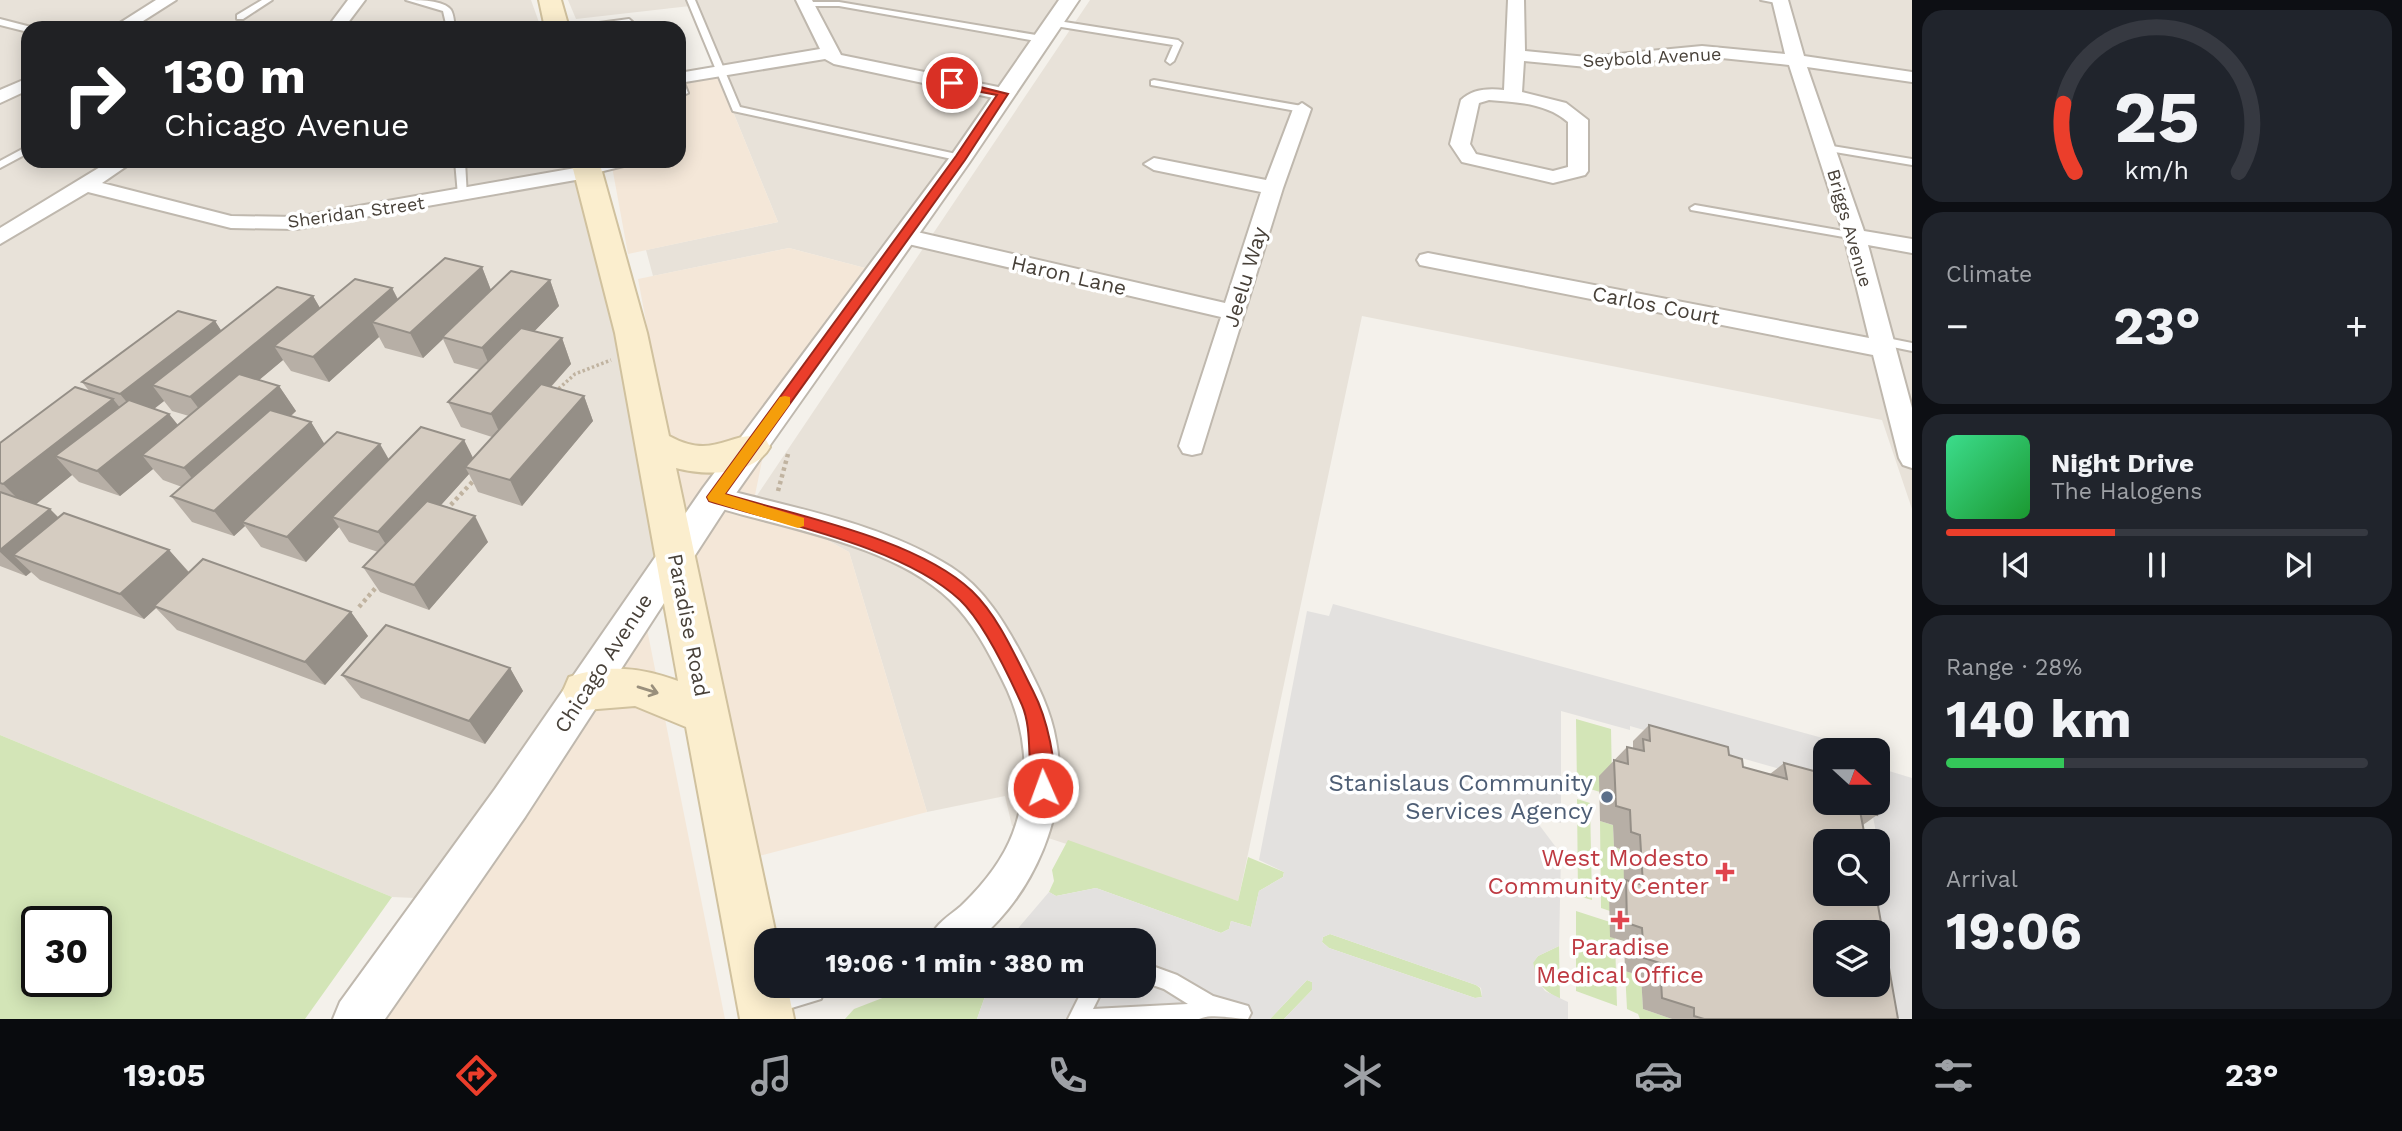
<!DOCTYPE html>
<meta charset="utf-8">
<style>
body{margin:0;font-family:"Work Sans",sans-serif;background:#20242c;color:#f1f3f6;height:100vh;display:flex;flex-direction:column;font-size:26px;white-space:nowrap}
*{box-sizing:border-box;margin:0}
p{font-size:23px;color:#9ea1a6}
.icon{flex:none;width:38px;height:38px;fill:none;stroke:currentColor;stroke-width:2;stroke-linecap:round;stroke-linejoin:round}
.map{position:relative;flex:1;overflow:hidden}
.drawer{display:flex;flex-direction:column;gap:10px;padding:10px;background:#0d0f14;width:490px}
.drawer>*{flex:none}
.guide{position:absolute;left:21px;top:21px;width:665px;height:147px;border-radius:21px;box-shadow:0 4px 18px #0003;background:#202124;color:#fff;overflow:hidden}
.needle{width:46px;rotate:111deg}
.tools{position:absolute;left:1813px;top:738px;display:grid;gap:14px}
.tools a{display:grid;place-items:center;width:77px;height:77px;border-radius:14px;background:#171b24;box-shadow:0 4px 18px #0003;font-size:35px}
.speed{position:absolute;left:21px;top:906px;display:flex;gap:14px;font-size:35px;font-weight:700;text-align:center}
.speed>*{display:grid;place-content:center;width:91px;height:91px;border-radius:50%;background:#171b24;box-shadow:0 4px 18px #0003;line-height:1}
.speed .limit{border:4px solid #111;border-radius:10px;background:#fff;color:#111}
.pin{position:absolute;display:grid;place-items:center;width:60px;height:60px;color:#fff;margin:-30px;border:4px solid #fff;border-radius:50%;box-shadow:0 2px 7px #0007}
.me{position:absolute;width:77px;margin:-38px;rotate:358deg;stroke-linejoin:round;filter:drop-shadow(0 0 5px #0008)}
.turn{display:flex;align-items:center;gap:24px;height:147px;padding:0 28px;font-size:32px}
.turn .icon{width:91px;height:91px;stroke-width:2.5}
.turn b{display:block;font-size:49px;line-height:60px}
.big{font-size:52px;font-weight:700;line-height:1.1}
.drawer .card{flex:1;display:flex;flex-direction:column;justify-content:center;gap:10px;min-width:0;padding:0 24px;border-radius:21px;background:#20242c}
.drawer .dial{align-items:center;gap:0}
.dial svg{height:182px;overflow:visible;fill:none;stroke:#363941;stroke-width:7;stroke-linecap:round;text-anchor:middle}
.dial text{fill:#f1f3f6;stroke:none}
.song{display:flex;align-items:center;gap:21px}
.cover{width:84px;height:84px;border-radius:10px;background:linear-gradient(135deg,hsl(150 70% 55%),hsl(130 70% 35%))}
.played{height:7px;border-radius:4px;background:linear-gradient(90deg,#eb3e2b 40%,#363941 40%)}
.keys{display:flex;justify-content:space-around;direction:ltr}
.heat{display:flex;justify-content:space-between;align-items:center;font-size:38px;direction:ltr}
.charge{height:10px;border-radius:5px;background:linear-gradient(90deg,#34c759 28%,#363941 0)}
.trip{position:absolute;left:754px;top:928px;width:402px;height:70px;border-radius:21px;background:#171b24;box-shadow:0 4px 18px #0003;font-weight:700;line-height:70px;text-align:center}
.tabs{display:flex;height:112px;justify-content:space-around;align-items:center;background:#090b0e;color:#9ea1a6}
.tabs .icon{width:49px;height:49px}
.tabs .active{color:#eb3e2b}
.tabs b{font-size:32px;color:#f1f3f6}
main{display:flex;flex:1;min-height:0}
.map>svg:first-child{display:block}
.residential{fill:#e8e2d9}
.commercial{fill:#f4e7d8}
.green{fill:#d3e5b7;fill-rule:evenodd}
.parking{fill:#e3e1df;fill-rule:evenodd}
.lines{fill:none;stroke-linecap:round;stroke-linejoin:round}
.service-casing{stroke:#bfb8ae;stroke-width:4}
.minor-casing{stroke:#bfb8ae;stroke-width:4}
.tertiary-casing{stroke:#bfb8ae;stroke-width:4}
.secondary-casing{stroke:#d0c19e;stroke-width:4}
.path-far1{stroke:#c0b3a0;stroke-width:3.5;stroke-dasharray:2.5 2.5;stroke-linecap:butt}
.path{stroke:#c0b3a0;stroke-width:4.5;stroke-dasharray:3.5 3.5;stroke-linecap:butt}
.service{fill:#fff;fill-rule:evenodd}
.minor{fill:#fff;fill-rule:evenodd}
.tertiary{fill:#fff;fill-rule:evenodd}
.secondary{fill:#fbeece;fill-rule:evenodd}
.wall{fill:#b7afa6;fill-rule:evenodd}
.shaded-wall{fill:#958f87}
.building{fill:#d5ccc1;stroke:#958f87;stroke-width:2;fill-rule:evenodd}
.oneway{stroke:#998f7c}
.route{fill:#eb3e2b;stroke:#99281c;stroke-width:2}
.slow{fill:#f59e0b}
.service-dot{fill:#5c6f8a;stroke:#fff;stroke-width:2.5}
.health-dot{fill:#e0444e;stroke:#fff;stroke-width:2.5}
.labels{text-anchor:middle;dominant-baseline:central;stroke-width:7;stroke-linejoin:round;paint-order:stroke}
.far-street-label{font-size:18px;fill:#484139;stroke:#fff}
.street-label{font-size:21px;fill:#484139;stroke:#fff}
.near-service-label{font-size:24px;fill:#4e5e75;stroke:#fff;text-anchor:end}
.near-health-label{font-size:24px;fill:#be3a42;stroke:#fff;text-anchor:end}
</style>
<main>
<div class="map">
<svg width="1912" height="1019" viewBox="0 0 1912 1019">
<rect width="100%" height="100%" fill="#f4f1eb"/>
<path class="residential" d="M0,0H531L541,28H28V161H575L592,227L660,558L415,898L392,897L0,735Z
M568,0H1059L869,269L789,248L653,276L646,250L778,222L690,6L576,19Z
M1090,0H1912V509L1882,420L1362,316L1238,901L1012,826L1005,796L927,812L849,552L754,500Z"/>
<path class="commercial" d="M716,70L778,222L628,254L611,161H679V76Z
M789,248L869,269L775,397L754,500L849,552L927,812L748,859L638,279Z
M646,624L725,1019H374Z"/>
<path class="green" d="M1576,719L1611,729L1612,780L1600,792L1577,785Z
M0,735L392,897L305,1019H0ZM96,922V982H37V922Z
M1577,799L1590,803L1592,900L1578,896Z
M1600,821L1613,825L1614,847L1623,850L1625,899L1609,894L1610,911L1601,908Z
M1068,840L1238,901L1248,857L1284,872L1283,877L1259,891L1251,927L1231,921L1229,929L1221,933L1096,888L1056,896L1049,892L1054,881L1052,870Z
M1576,911L1610,922L1615,939L1617,1006L1576,991Z
M1330,934L1476,985L1480,988L1482,997L1475,998L1329,948L1322,942L1323,937Z
M1559,946L1560,999C1544,991 1534,981 1533,962L1538,956Z
M1625,971L1641,976L1643,1009L1672,1019H1640L1638,1014L1627,1009Z
M1307,980L1312,982V990L1284,1019H1270Z
M916,985H989L977,1019H845L854,1009Z"/>
<path class="parking" d="M1333,604L1870,751H1825V782L1630,726V730L1561,711V823L1544,818H1538L1537,822L1561,854L1559,946L1538,956L1533,963L1538,981L1545,991L1568,1002V1019H1284L1312,990V982L1307,980L1270,1019H977L989,985H1144V940H1020L1014,933L1049,892L1056,896L1096,888L1221,933L1229,929L1231,921L1251,927L1259,891L1283,877L1284,872L1259,860L1307,611L1329,616ZM1330,934L1476,985L1481,988L1482,997L1475,998L1329,948L1322,942L1323,937Z
M1878,753L1884,755L1889,771L1912,778V1019H1888L1878,933L1865,894H1878V842L1871,807L1878,803Z"/>
<g class="lines">
<defs>
<path id="service" d="M262,0H272L243,19H237V15Z
M406,0C418,0 444,0 451,10C454,15 454,23 455,28H447L443,11Z
M687,0H695L740,107L961,155L966,158L961,161L733,111Z
M1761,0H1783L1785,2L1781,4Z
M806,2H839L1042,36L1046,39L1042,42L839,6H803L802,4Z
M0,19L31,27L32,28H28V32L0,25Z
M629,19L639,28H630L627,25L580,28L584,25Z
M1052,20L1178,40L1182,43L1174,61L1170,64L1166,61L1173,45L1049,25V21Z
M679,80L684,83L688,93L679,97Z
M1154,80L1302,106L1307,109L1302,112L1151,85V81Z
M1826,145L1912,159V165L1823,150L1821,148Z
M28,146V153L0,168V161Z
M455,161H465L467,197H459L458,195Z
M625,161H644L587,175L582,172Z
M1695,205L1855,233L1860,236L1855,239L1691,210L1690,208Z
M1882,337L1912,343V351L1878,344L1876,341L1878,338Z
M1144,963L1177,975L1213,996L1248,1006L1251,1013L1248,1019C1232,1019 1213,1013 1199,1019H1068L1085,985H1105L1093,1009L1188,1004L1164,989L1144,982Z"/>
<path id="minor" d="M156,0H176L132,28H112Z
M348,0H365L344,28H327Z
M796,0H812L841,55L1003,88L1012,94L1003,100L834,64L825,59L679,83V73L820,49Z
M1508,0H1524L1525,51L1587,57L1702,46L1785,54L1772,0H1788L1804,56L1912,72V82L1807,67L1864,231L1912,239V253L1868,245L1912,408V468L1903,465L1899,458L1873,355L1420,265L1417,260L1420,255L1428,253L1869,338L1844,236L1789,65L1702,56L1587,67L1524,61L1522,92L1566,103L1588,120V171L1585,175L1553,183L1462,162L1450,144L1461,100C1472,89 1489,88 1504,90ZM1489,100C1515,102 1547,103 1568,122V167L1553,171L1476,154L1470,144L1479,103Z
M28,78V90L0,103V90Z
M1302,103L1311,109L1283,188L1201,453L1192,455L1183,453L1179,446L1221,317L904,243L893,236L904,229L1225,303L1261,192L1154,170L1144,164L1154,158L1266,180L1293,109Z
M110,161H134L102,183L231,216L296,217L587,166L597,172L587,178L296,229L231,228L88,192L0,244V228Z
M715,487C793,508 882,523 951,567C984,588 1005,623 1023,657C1037,684 1051,710 1056,741C1070,812 1033,894 978,940H929C936,923 948,917 961,906C982,886 1003,860 1013,833C1032,782 1027,727 1002,679C988,651 973,622 950,600C891,543 781,528 705,504L701,497L705,490Z
M766,976V985H826L821,999L762,1017L748,1011L742,997L748,983Z"/>
<path id="tertiary" d="M1059,0H1079L969,163L727,506L525,817L385,1019H333L340,1002L495,789L703,488L953,153Z"/>
<path id="secondary" d="M539,0H561L569,28H545Z
M571,161H599L647,333L669,436C716,462 731,428 765,438L770,447C754,476 705,476 676,468L777,940H766V985H787L794,1019H740L686,727L635,706L585,710L569,705L563,691L569,677C608,664 640,667 678,681L615,333Z"/>
</defs>
<use href="#service" class="service-casing"/>
<use href="#minor" class="minor-casing"/>
<use href="#tertiary" class="tertiary-casing"/>
<use href="#secondary" class="secondary-casing"/>
<path class="path-far1" d="M555,392L575,374L611,360"/>
<path class="path" d="M778,491L788,454
M446,510L476,478
M359,607L379,584"/>
<use href="#service" class="service"/>
<use href="#minor" class="minor"/>
<use href="#tertiary" class="tertiary"/>
<use href="#secondary" class="secondary"/>
</g>
<path class="wall" d="M482,267L491,290L550,280L559,306L534,331L562,338L571,364L551,387L584,396L593,421L522,506L478,492L469,474L441,505L488,542L429,610L380,592L363,567L378,552L349,542L339,527L306,562L261,547L245,526L234,536L192,522L171,496L182,487L163,480L153,469L120,496L79,482L72,475L35,504L58,518L169,550L189,572L351,612L368,636L325,685L177,630L156,608L144,619L40,580L31,572L26,576L0,566V443L90,392L82,382L215,321L221,331L313,296L320,308L392,288L398,299ZM379,337L385,348L423,358L443,339L454,363L480,370L448,402L461,427L492,437L473,458L464,440L389,459L324,444L311,422L291,416L296,411L279,386L259,380L283,360L291,371L329,382ZM164,401L172,411L189,416L178,425L169,414L154,409Z
M510,668L523,691L485,744L361,698L342,675Z
M1649,725L1729,755L1743,767L1770,774L1784,763L1874,803L1877,815L1863,825L1898,1019H1672L1643,1009L1641,976L1625,971L1624,941L1610,937L1609,894L1624,881L1623,850L1614,847L1613,825L1600,821L1599,776L1627,747L1633,748V741Z"/>
<path class="shaded-wall" d="M482,267L492,293L442,337L443,339L423,358L410,333Z
M550,280L559,306L493,374L482,348Z
M392,288L405,314L372,322L379,337L329,382L313,357Z
M313,296L328,322L274,346L283,360L209,422L190,397Z
M215,321L232,347L152,385L164,401L141,419L120,394Z
M562,338L571,364L503,440L491,414Z
M279,386L296,411L204,494L184,468Z
M584,396L593,421L522,506L510,480Z
M113,399L134,425L55,456L72,475L29,510L3,484Z
M169,414L189,439L142,455L153,469L120,496L97,471Z
M311,422L327,448L242,522L245,526L234,536L214,511Z
M464,440L477,466L465,467L469,474L394,557L378,532Z
M380,444L395,470L332,517L339,527L306,562L287,537Z
M50,509L75,534L13,555L31,572L26,576L0,552V550Z
M475,516L488,542L429,610L414,585Z
M169,550L191,575L154,606L156,608L144,619L120,594Z
M351,612L368,636L325,685L305,662Z
M510,668L523,691L485,744L469,721Z"/>
<path class="building" d="M445,258L482,267L410,333L372,322Z
M511,271L550,280L482,348L442,337Z
M355,279L392,288L313,357L274,346Z
M277,287L313,296L190,397L152,385Z
M178,311L215,321L120,394L82,382Z
M521,328L562,338L491,414L448,402Z
M239,374L279,386L184,468L142,455Z
M541,384L584,396L510,480L465,467Z
M75,387L113,399L3,484L0,483V443Z
M129,400L169,414L97,471L55,456Z
M270,410L311,422L214,511L171,496Z
M421,427L464,440L378,532L332,517Z
M337,432L380,444L287,537L242,522Z
M0,492L50,509L0,550Z
M427,501L475,516L414,585L363,567Z
M64,513L169,550L120,594L13,555Z
M203,559L351,612L305,662L154,606Z
M386,625L510,668L469,721L342,675Z
M1649,725L1728,747L1729,755L1742,759L1743,767L1787,779L1784,763L1825,774V803H1874L1877,815L1860,811L1866,842H1825V894H1876L1898,1019H1704L1694,1016V1008L1662,998L1660,963L1644,958L1642,928L1627,923L1626,880L1643,885L1640,835L1631,832L1630,810L1616,806L1614,760L1628,764L1627,747L1644,751L1643,739L1650,741ZM1825,933H1878V985H1825Z"/>
<defs><path id="oneway-shaft" d="M-6 0H5M1.5-3L5.5 0L1.5 3" fill="none" stroke-width="1.6" stroke-linecap="round" stroke-linejoin="round" transform="scale(1.75)"/></defs>
<use class="oneway" href="#oneway-shaft" transform="translate(648 690) rotate(17)"/>
<path class="route" d="M952,80L1008,94L965,160L725,494C798,516 917,539 972,591C999,617 1016,658 1033,691C1045,714 1061,769 1050,794L1043,797L1036,794C1025,771 1034,733 1022,705C1009,676 983,622 960,600C903,547 784,524 709,501L707,497L956,156L997,95L949,86V81Z"/>
<path class="slow" d="M785,396L790,397V404L725,494L804,518V526L798,528L709,501L707,497L780,397Z"/>
<circle class="service-dot" cx="1607" cy="797" r="7"/>
<g class="health-dot">
<path d="M1721.5 861.5h7v7h7v7h-7v7h-7v-7h-7v-7h7z"/>
<path d="M1616.5 909.5h7v7h7v7h-7v7h-7v-7h-7v-7h7z"/>
</g>
<g class="labels">
<g class="far-street-label">
<text transform="translate(1652 57) rotate(-3)">Seybold Avenue</text>
<text transform="translate(356 212) rotate(-8)">Sheridan Street</text>
<text transform="translate(1850 228) rotate(74)">Briggs Avenue</text>
</g>
<g class="street-label">
<text transform="translate(1069 275) rotate(13)">Haron Lane</text>
<text transform="translate(1245 277) rotate(-73)">Jeelu Way</text>
<text transform="translate(1656 305) rotate(11)">Carlos Court</text>
<text transform="translate(689 625) rotate(79)">Paradise Road</text>
<text transform="translate(603 663) rotate(-57)">Chicago Avenue</text>
</g>
<g class="near-service-label">
<text x="1593" y="783">Stanislaus Community<tspan x="1593" dy="28">Services Agency</tspan></text>
</g>
<g class="near-health-label">
<text x="1709" y="858">West Modesto<tspan x="1709" dy="28">Community Center</tspan></text>
<text x="1620" y="947" text-anchor="middle">Paradise<tspan x="1620" dy="28">Medical Office</tspan></text>
</g>
</g>
</svg>
<div class="tools">
<a><svg class="needle" viewBox="-14 -14 28 28"><path d="M0-13l5 13h-10z" fill="#e53935"/><path d="M0 13l5-13h-10z" fill="#9ea1a6"/></svg></a>
<a><svg class="icon" aria-label="search" viewBox="0 0 24 24"><circle cx="10" cy="10" r="6"/><path d="M15 15l6 6"/></svg></a>
<a><svg class="icon" aria-label="layers" viewBox="0 0 24 24"><path d="M12 4l9 5-9 5-9-5zM3 14l9 5 9-5"/></svg></a>
</div>
<div class="speed"><div class="limit">30</div></div>
<div class="pin" style="left:952px;top:83px;background:#d93025"><svg class="icon" aria-label="arrive" viewBox="0 0 24 24"><path d="M6 21V4h12l-3 4 3 4H6"/></svg></div>
<svg class="me" style="left:1043px;top:788px" viewBox="-20 -20 40 40"><circle r="17" fill="#eb3e2b" stroke="#fff" stroke-width="3"/><path d="M0-11L8 9 0 5-8 9z" fill="#fff"/></svg>
<div class="trip">19:06 · 1 min · 380 m</div>
<div class="guide">
<div class="turn"><svg class="icon" aria-label="right" viewBox="0 0 24 24"><path d="M7 20v-9h11M14 6l5 5-5 5"/></svg><div><b>130 m</b>Chicago Avenue</div></div>
</div>
</div>
<section class="drawer">
<div class="card dial"><svg viewBox="0 0 100 80">
<path d="M14 69A42 42 0 1 1 86 69"/>
<path d="M14 69A42 42 0 0 1 9 39" stroke="#eb3e2b"/>
<text x="50" y="56" font-size="32" font-weight="700">25</text>
<text x="50" y="72" font-size="11">km/h</text>
</svg></div>
<div class="card"><p>Climate</p>
<div class="heat"><a>−</a><b class="big">23°</b><a>+</a></div>
</div>
<div class="card">
<div class="song"><i class="cover"></i><div><b>Night Drive</b><p>The Halogens</p></div></div>
<div class="played"></div>
<div class="keys"><svg class="icon" aria-label="previous" viewBox="0 0 24 24"><path d="M18 5L8 12l10 7zM5 5v14"/></svg><svg class="icon" aria-label="pause" viewBox="0 0 24 24"><path d="M8 5v14M16 5v14"/></svg><svg class="icon" aria-label="next" viewBox="0 0 24 24"><path d="M6 5l10 7-10 7zM19 5v14"/></svg></div>
</div>
<div class="card"><p>Range · 28%</p><b class="big">140 km</b><div class="charge"></div></div>
<div class="card"><p>Arrival</p><b class="big">19:06</b></div>
</section>
</main>
<nav class="tabs">
<b>19:05</b>
<svg class="icon active" aria-label="directions" viewBox="0 0 24 24"><path d="M12 3l9 9-9 9-9-9zM9 14v-3h6M13 9l2 2-2 2"/></svg>
<svg class="icon" aria-label="music" viewBox="0 0 24 24"><path d="M9 18V5l10-2v13"/><circle cx="6" cy="18" r="3"/><circle cx="16" cy="16" r="3"/></svg>
<svg class="icon" aria-label="phone" viewBox="0 0 24 24"><path d="M5 4h4l2 5-3 2q2 4 5 5l2-3 5 2v4C11 20 4 13 5 4z"/></svg>
<svg class="icon" aria-label="climate" viewBox="0 0 24 24"><path d="M12 3v18M4 7l16 10M4 17L20 7"/></svg>
<svg class="icon" aria-label="car" viewBox="0 0 24 24"><path d="M5 17H2v-5l4-1 3-4h7l3 4 3 1v5h-3M9 17h6M6 11h13"/><circle cx="7" cy="17" r="2"/><circle cx="17" cy="17" r="2"/></svg>
<svg class="icon" aria-label="filters" viewBox="0 0 24 24"><path d="M4 7h16M4 17h16"/><circle cx="9" cy="7" r="2"/><circle cx="15" cy="17" r="2"/></svg>
<b>23°</b>
</nav>
